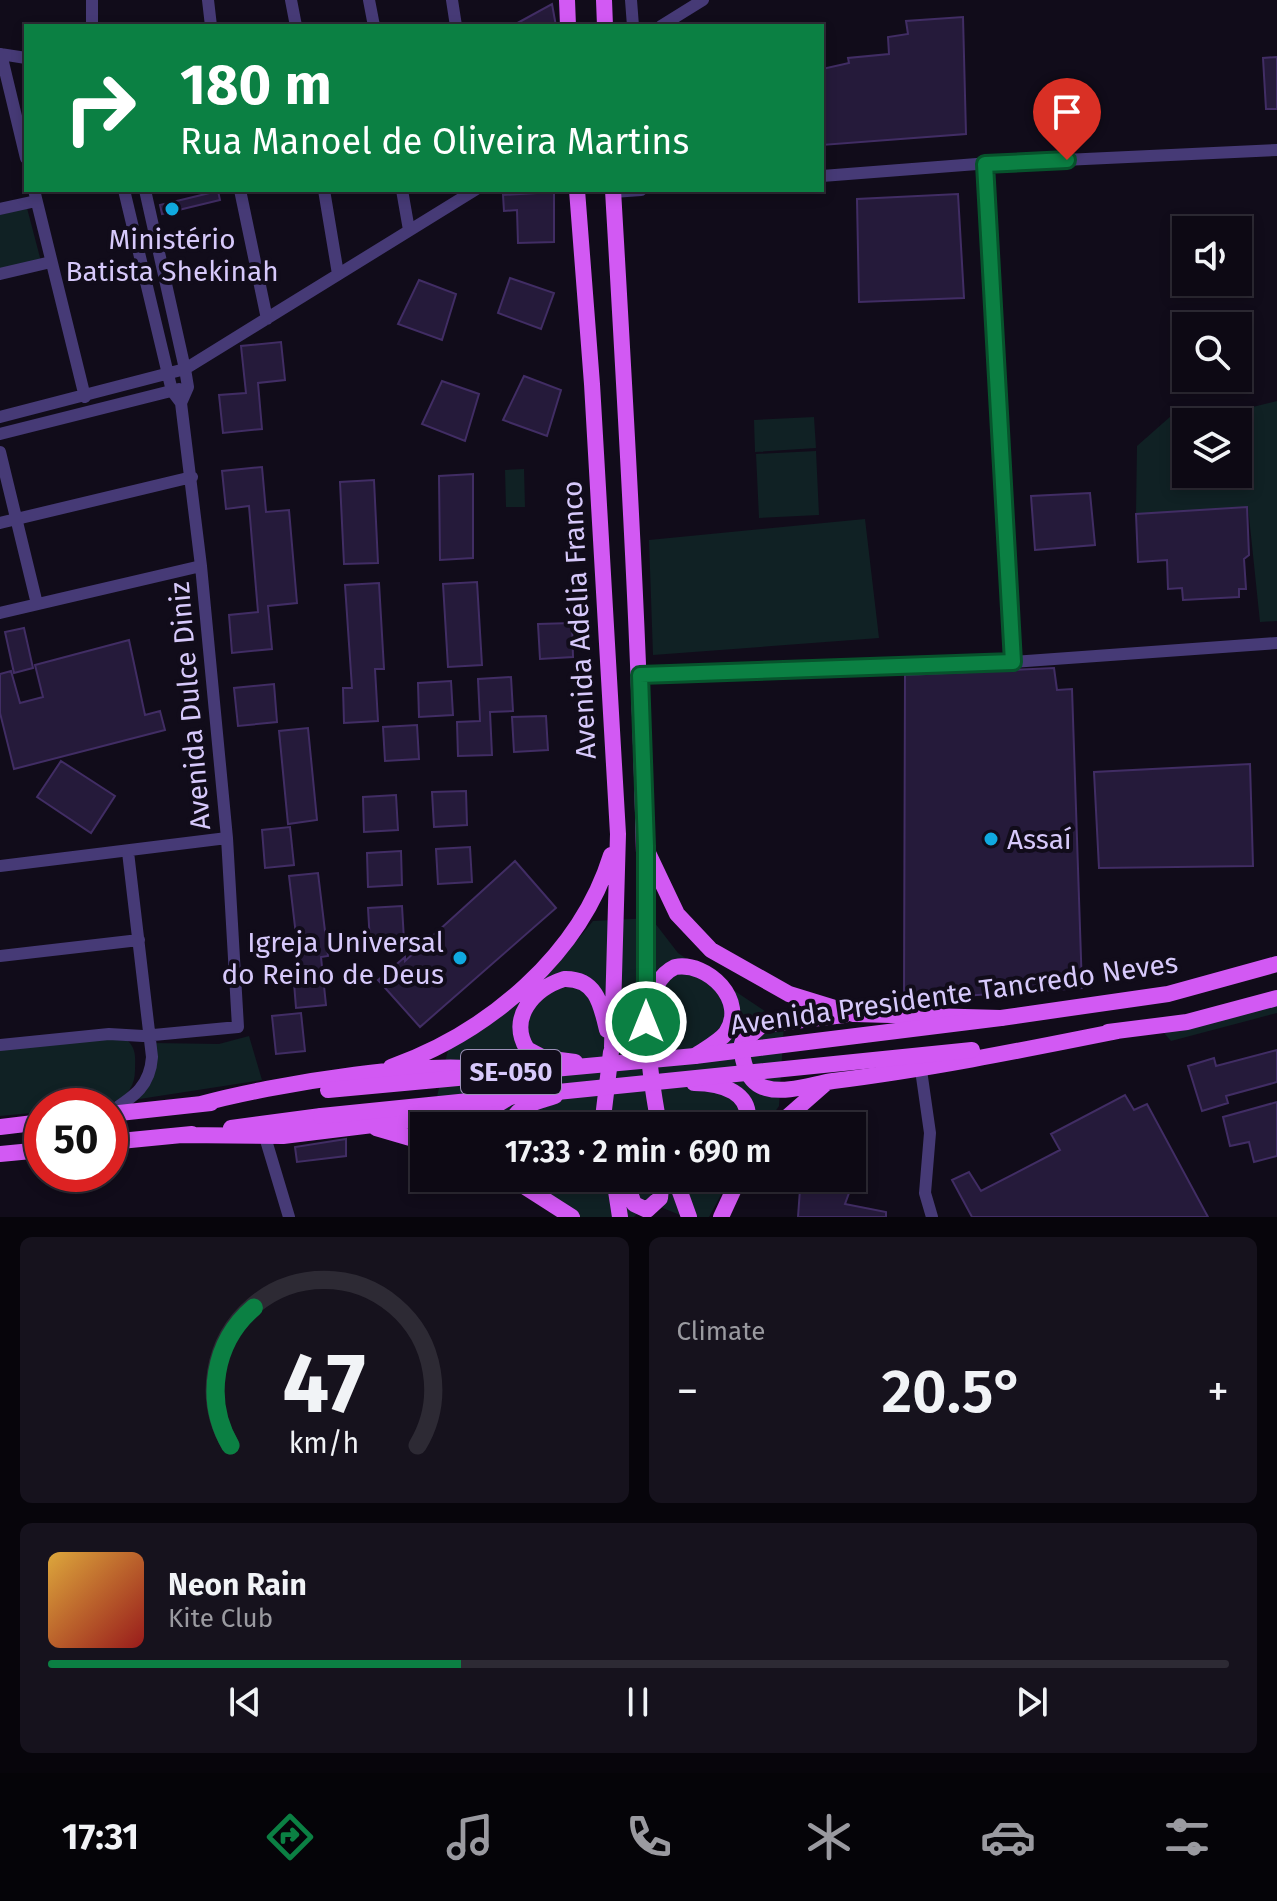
<!DOCTYPE html>
<meta charset="utf-8">
<style>
body{margin:0;font-family:"Fira Sans",sans-serif;background:#16121d;color:#f1f3f6;height:100vh;display:flex;flex-direction:column;font-size:30px;white-space:nowrap}
*{box-sizing:border-box;margin:0}
p{font-size:26px;color:#9a9aa0}
.icon{flex:none;width:44px;height:44px;fill:none;stroke:currentColor;stroke-width:2;stroke-linecap:round;stroke-linejoin:round}
.map{position:relative;height:1217px;overflow:hidden}
.side{display:flex;flex-direction:column;gap:20px;padding:20px;background:#07050b;flex:1}
.side>*{flex:none}
.guide{position:absolute;left:24px;top:24px;width:800px;height:168px;border-radius:0px;box-shadow:0 4px 12px #0003,0 0 0 2px #2d2a34;background:#0b8043;color:#fff;overflow:hidden}
.fabs{position:absolute;left:1172px;top:216px;display:grid;gap:16px}
.fabs a{display:grid;place-items:center;width:80px;height:80px;border-radius:0px;background:#0d0914;box-shadow:0 4px 12px #0003,0 0 0 2px #2d2a34;font-size:40px}
.speed{position:absolute;left:24px;top:1088px;display:flex;gap:16px;font-size:40px;font-weight:700;text-align:center}
.speed>*{display:grid;place-content:center;width:104px;height:104px;border-radius:50%;background:#0d0914;box-shadow:0 4px 12px #0003,0 0 0 2px #2d2a34;line-height:1}
.speed .limit{border:12px solid #d22;background:#fff;color:#111}
.pin{position:absolute;display:grid;place-items:center;width:68px;height:68px;color:#fff;margin:-82px -34px;border-radius:50% 50% 50% 0;rotate:-45deg;box-shadow:0 0 8px #0007}
.pin .icon{rotate:45deg}
.me{position:absolute;width:88px;margin:-44px;rotate:0deg;stroke-linejoin:round;filter:drop-shadow(0 0 6px #0008)}
.turn{display:flex;align-items:center;gap:28px;height:168px;padding:0 24px;font-size:36px}
.turn .icon{width:104px;height:104px;stroke-width:2.5}
.turn b{display:block;font-size:56px;line-height:68px}
.big{font-size:60px;font-weight:600;line-height:1.1}
.side .widget{flex:1;display:flex;flex-direction:column;justify-content:center;gap:12px;min-width:0;padding:0 28px;border-radius:12px;background:#16121d}
.side .dial{align-items:center;gap:0}
.dial svg{height:208px;overflow:visible;fill:none;stroke:#2d2a34;stroke-width:7;stroke-linecap:round;text-anchor:middle}
.dial text{fill:#f1f3f6;stroke:none}
.song{display:flex;align-items:center;gap:24px}
.cover{width:96px;height:96px;border-radius:12px;background:linear-gradient(135deg,hsl(40 70% 55%),hsl(0 70% 35%))}
.played{height:8px;border-radius:4px;background:linear-gradient(90deg,#0b8043 35%,#2d2a34 35%)}
.keys{display:flex;justify-content:space-around;direction:ltr}
.heat{display:flex;justify-content:space-between;align-items:center;font-size:44px;direction:ltr}
.side .tiles{flex:1;display:grid;gap:20px;grid-template-columns:1fr 1fr}
.widget:last-child{grid-column:span 2}
.trip{position:absolute;left:410px;top:1112px;width:456px;height:80px;border-radius:0px;background:#0d0914;box-shadow:0 4px 12px #0003,0 0 0 2px #2d2a34;font-weight:600;line-height:80px;text-align:center}
.dock{display:flex;height:128px;justify-content:space-around;align-items:center;background:#050408;color:#9a9aa0}
.dock .icon{width:56px;height:56px}
.dock .current{color:#0b8043}
.dock b{font-size:36px;color:#f1f3f6}
.map>svg:first-child{display:block}
.green{fill:#102124;fill-rule:evenodd}
.building{fill:#251a3a;stroke:#412d64;stroke-width:2}
.lines{fill:none;stroke-linecap:round;stroke-linejoin:round}
.minor{stroke:#463a76;stroke-width:12}
.major{stroke:#d259f3;stroke-width:16}
.major-bridge{stroke:#d259f3;stroke-width:16}
.route-casing{stroke:#07532c;stroke-width:20}
.route{stroke:#0b8043;stroke-width:14}
.poi-dot{fill:#10a9e0;stroke:#110c1a;stroke-width:3}
.labels{text-anchor:middle;dominant-baseline:central;stroke-width:8;stroke-linejoin:round;paint-order:stroke}
.shield{fill:#110c1a;stroke:#9c90b8;stroke-width:2}
.shield-label{font-size:26px;font-weight:bold;fill:#d7c9fb}
.poi-label{font-size:28px;fill:#d7c9fb;stroke:#110c1a}
.street-label{font-size:28px;fill:#d7c9fb;stroke:#110c1a}
</style>
<div class="map">
<svg width="1277" height="1217" viewBox="0 0 1277 1217">
<rect width="100%" height="100%" fill="#110c1a"/>
<path class="green" d="M27,208L43,269L0,278V215Z
M1277,401V621L1260,622L1248,507L1136,514L1137,446L1171,416L1228,413ZM1186,422H1238V474H1186Z
M814,417L816,448L755,452L754,420Z
M816,451L819,515L759,518L756,454Z
M524,469L525,507H506L505,470Z
M865,519L879,638L653,655L649,540Z
M651,918L678,953L784,1024L779,1106L765,1126H430L448,1050L554,968L593,921Z
M1277,1002V1013L1171,1041L1164,1033Z
M249,1036L262,1080L133,1100L148,1085L153,1043L219,1044Z
M108,1039L128,1041C137,1050 135,1059 135,1070C135,1116 73,1106 42,1106V1112L0,1116V1050Z
M515,1178H730L709,1217H685L648,1202L634,1217H575Z"/>
<path class="building" d="M552,4L556,26H512Z
M963,17L966,134L822,145V69L849,63L848,58L889,54L888,37L908,34L906,21Z
M1277,57V109H1266L1263,58Z
M218,191L220,200L162,214L160,205Z
M554,192V242L518,243L517,210L504,211L503,195Z
M958,194L964,298L859,302L857,199Z
M510,278L554,293L541,329L498,313Z
M419,280L456,294L442,340L398,324Z
M281,342L285,380L258,383L262,429L223,433L219,395L246,393L241,346Z
M524,376L561,390L547,436L503,420Z
M442,381L479,394L465,441L422,424Z
M262,467L266,512L289,510L297,603L268,606L272,649L232,653L229,615L258,612L249,506L226,509L222,471Z
M473,474V558L440,560L439,476Z
M374,480L378,563L344,564L340,482Z
M1090,493L1095,545L1035,550L1031,496Z
M1247,507L1249,555L1244,559L1246,589H1239V597L1183,600L1182,588L1168,589L1167,560L1138,562L1136,514Z
M477,582L482,665L448,667L443,584Z
M379,583L384,669H375L378,721L344,723L343,688H352L345,585Z
M572,623L573,657L540,659L538,624Z
M24,628L33,668L14,673L5,632Z
M129,640L145,715L160,711L165,730L14,769L0,713V674L11,671L20,703L43,697L35,665Z
M1054,668L1057,690L1072,689L1082,988L904,1000L905,675Z
M511,677L513,711L490,712L492,755L458,756L457,722L480,721L478,679Z
M451,681L453,715L419,717L418,683Z
M274,684L277,722L238,726L234,688Z
M546,716L548,750L514,752L512,717Z
M417,725L419,759L385,761L383,727Z
M308,728L317,820L288,824L279,731Z
M61,761L115,796L91,833L37,797Z
M1250,764L1253,866L1099,868L1094,772Z
M466,791L467,825L434,827L432,792Z
M396,795L398,830L364,832L363,797Z
M290,827L294,865L265,868L262,830Z
M470,847L472,882L438,884L436,849Z
M401,851L402,885L368,887L367,853Z
M515,861L556,908L420,1027L378,980L405,957V961Z
M318,873L328,956L321,957L326,1005L296,1008L293,970L300,969L289,876Z
M402,906L404,940L370,942L368,908Z
M301,1013L305,1051L276,1054L272,1016Z
M1277,1050V1082L1226,1096L1228,1103L1202,1111L1188,1066L1214,1058L1216,1066Z
M1125,1095L1134,1110L1147,1104L1208,1217H972L952,1180L969,1172L981,1191L1060,1150L1051,1134Z
M1277,1102V1156L1254,1162L1249,1142L1230,1146L1223,1117Z
M346,1139V1156L297,1162L295,1147Z
M816,1178H834L833,1186L849,1193L845,1204L886,1212V1217H798L800,1189L811,1187Z"/>
<g class="lines">
<path class="minor" d="M92,0V26
M208,0L211,26
M291,0L296,26
M369,0L374,26
M452,0L456,26
M631,0L633,26
M661,26L703,0
M0,54L26,58
M1,54L26,158
M985,164L1013,662
M822,176L977,164L1277,150
M34,190L85,397
M145,190L185,369L188,387L181,403
M240,190L267,319
M324,190L338,274
M402,190L409,230
M613,192L641,190
M0,209L36,201
M0,274L51,262
M0,417L185,369L475,190
M0,434L179,389
M0,452L37,604
M0,523L192,477
M0,613L201,566
M640,675L1013,662L1277,643
M0,866L227,838
M0,956L139,940
M0,1045L109,1034L143,1036L238,1027L227,838L201,566L181,403L172,391L124,190
M921,1070L930,1133L925,1193L932,1217
M110,1112C133,1097 150,1087 152,1057L128,852
M265,1137L289,1217"/>
<path class="major" d="M567,0L568,26
M604,0L605,26
M577,190L592,384L618,834L612,1047
M613,190C629,467 646,745 646,1022
M649,855L677,914L711,950L789,994L854,1014L1001,1018L1168,994L1277,964
M844,1015L762,1025L742,1043C741,1060 747,1083 766,1088C786,1094 813,1084 833,1081C929,1069 1023,1050 1118,1031
M1108,1032L1187,1022L1277,998
M575,1062L544,1058L527,1049C508,1018 533,989 564,979C596,978 601,1004 607,1030
M391,1067C489,1032 580,955 611,855
M694,1083C721,1083 754,1092 747,1126
M110,1114L211,1103
M509,1126C518,1104 534,1103 555,1096
M602,1126L611,1052
M659,1126C653,1086 630,988 675,967C708,961 748,1001 726,1033C719,1042 705,1049 695,1056
M777,1126L826,1083
M0,1127L42,1122
M231,1128L321,1116
M376,1128L424,1142
M182,1135L283,1136L487,1111L510,1097L515,1086L506,1074C447,1054 264,1086 201,1104
M110,1142L192,1134
M0,1154L42,1150
M511,1178L572,1217
M555,1178L565,1181L576,1178
M614,1178L620,1217
M625,1178L634,1204L647,1210L660,1198L662,1178
M675,1178L689,1217
M721,1217L739,1178"/>
<path class="major-bridge" d="M328,1090L695,1056L1001,1018
M321,1116L972,1050"/>
</g>
<g class="lines">
<defs>
<path id="route" d="M646,1022V846L640,675L1013,662L985,164L1067,160"/>
</defs>
<use href="#route" class="route-casing"/>
<use href="#route" class="route"/>
</g>
<g class="poi-dot">
<circle cx="172" cy="209" r="8"/>
<circle cx="991" cy="839" r="8"/>
<circle cx="460" cy="958" r="8"/>
</g>
<g class="labels">
<rect class="shield" x="461" y="1050" width="100" height="44" rx="6"/>
<g class="shield-label">
<text x="511" y="1072">SE-050</text>
</g>
<g class="poi-label">
<text x="172" y="239">Ministério<tspan x="172" dy="32">Batista Shekinah</tspan></text>
<text x="1007" y="839" text-anchor="start">Assaí</text>
<text x="444" y="942" text-anchor="end">Igreja Universal<tspan x="444" dy="32">do Reino de Deus</tspan></text>
</g>
<g class="street-label">
<text transform="translate(579 620) rotate(-93)">Avenida Adélia Franco</text>
<text transform="translate(190 706) rotate(-95)">Avenida Dulce Diniz</text>
<text transform="translate(954 994) rotate(-8)">Avenida Presidente Tancredo Neves</text>
</g>
</g>
</svg>
<div class="fabs">
<a><svg class="icon" aria-label="sound" viewBox="0 0 24 24"><path d="M4 9h4l5-4v14l-5-4H4zM17 9q2 3 0 6"/></svg></a>
<a><svg class="icon" aria-label="search" viewBox="0 0 24 24"><circle cx="10" cy="10" r="6"/><path d="M15 15l6 6"/></svg></a>
<a><svg class="icon" aria-label="layers" viewBox="0 0 24 24"><path d="M12 4l9 5-9 5-9-5zM3 14l9 5 9-5"/></svg></a>
</div>
<div class="speed"><div class="limit">50</div></div>
<div class="pin" style="left:1067px;top:160px;background:#d93025"><svg class="icon" aria-label="arrive" viewBox="0 0 24 24"><path d="M6 21V4h12l-3 4 3 4H6"/></svg></div>
<svg class="me" style="left:646px;top:1022px" viewBox="-20 -20 40 40"><circle r="17" fill="#0b8043" stroke="#fff" stroke-width="3"/><path d="M0-11L8 9 0 5-8 9z" fill="#fff"/></svg>
<div class="trip">17:33 · 2 min · 690 m</div>
<div class="guide">
<div class="turn"><svg class="icon" aria-label="right" viewBox="0 0 24 24"><path d="M7 20v-9h11M14 6l5 5-5 5"/></svg><div><b>180 m</b>Rua Manoel de Oliveira Martins</div></div>
</div>
</div>
<section class="side">
<div class="tiles">
<div class="widget dial"><svg viewBox="0 0 100 80">
<path d="M14 69A42 42 0 1 1 86 69"/>
<path d="M14 69A42 42 0 0 1 23 16" stroke="#0b8043"/>
<text x="50" y="56" font-size="32" font-weight="700">47</text>
<text x="50" y="72" font-size="11">km/h</text>
</svg></div>
<div class="widget"><p>Climate</p>
<div class="heat"><a>−</a><b class="big">20.5°</b><a>+</a></div>
</div>
<div class="widget">
<div class="song"><i class="cover"></i><div><b>Neon Rain</b><p>Kite Club</p></div></div>
<div class="played"></div>
<div class="keys"><svg class="icon" aria-label="previous" viewBox="0 0 24 24"><path d="M18 5L8 12l10 7zM5 5v14"/></svg><svg class="icon" aria-label="pause" viewBox="0 0 24 24"><path d="M8 5v14M16 5v14"/></svg><svg class="icon" aria-label="next" viewBox="0 0 24 24"><path d="M6 5l10 7-10 7zM19 5v14"/></svg></div>
</div>
</div>
</section>
<nav class="dock">
<b>17:31</b>
<svg class="icon current" aria-label="directions" viewBox="0 0 24 24"><path d="M12 3l9 9-9 9-9-9zM9 14v-3h6M13 9l2 2-2 2"/></svg>
<svg class="icon" aria-label="music" viewBox="0 0 24 24"><path d="M9 18V5l10-2v13"/><circle cx="6" cy="18" r="3"/><circle cx="16" cy="16" r="3"/></svg>
<svg class="icon" aria-label="phone" viewBox="0 0 24 24"><path d="M5 4h4l2 5-3 2q2 4 5 5l2-3 5 2v4C11 20 4 13 5 4z"/></svg>
<svg class="icon" aria-label="climate" viewBox="0 0 24 24"><path d="M12 3v18M4 7l16 10M4 17L20 7"/></svg>
<svg class="icon" aria-label="car" viewBox="0 0 24 24"><path d="M5 17H2v-5l4-1 3-4h7l3 4 3 1v5h-3M9 17h6M6 11h13"/><circle cx="7" cy="17" r="2"/><circle cx="17" cy="17" r="2"/></svg>
<svg class="icon" aria-label="filters" viewBox="0 0 24 24"><path d="M4 7h16M4 17h16"/><circle cx="9" cy="7" r="2"/><circle cx="15" cy="17" r="2"/></svg>
</nav>
